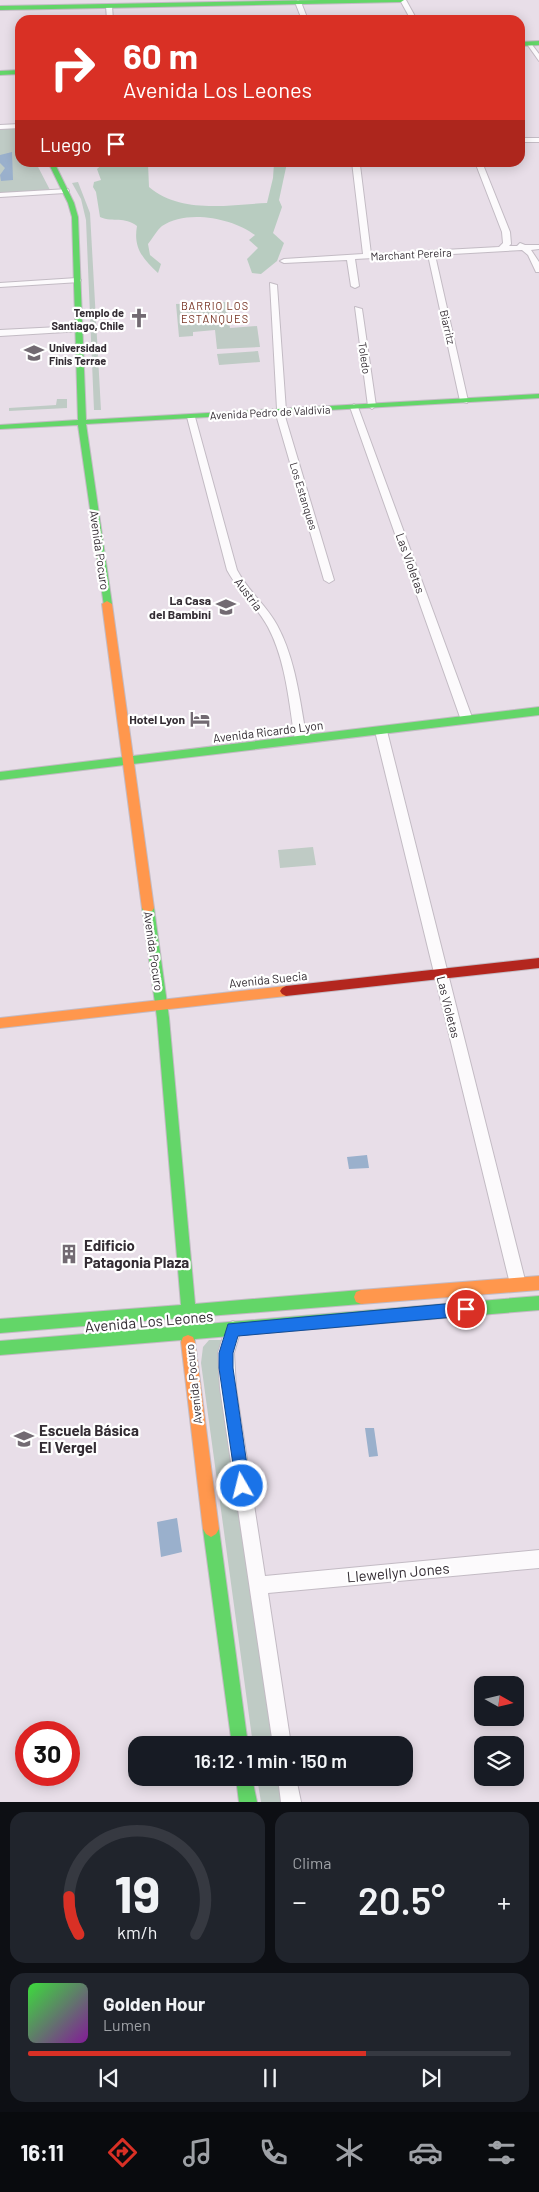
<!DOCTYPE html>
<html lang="es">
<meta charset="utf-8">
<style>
body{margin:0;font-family:Barlow,sans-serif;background:#20242c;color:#f1f3f6;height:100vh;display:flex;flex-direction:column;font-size:19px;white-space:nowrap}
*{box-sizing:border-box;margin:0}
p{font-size:16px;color:#9ea1a6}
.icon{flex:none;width:28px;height:28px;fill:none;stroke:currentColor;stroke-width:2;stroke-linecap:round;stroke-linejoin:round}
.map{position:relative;height:1802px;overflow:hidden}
.side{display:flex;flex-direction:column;gap:10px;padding:10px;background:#0d0f14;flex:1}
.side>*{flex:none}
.banner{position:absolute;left:15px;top:15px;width:510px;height:152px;border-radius:15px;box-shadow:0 2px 12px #0003;background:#d93025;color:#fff;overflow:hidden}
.needle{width:32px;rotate:98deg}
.tools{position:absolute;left:474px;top:1676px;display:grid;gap:10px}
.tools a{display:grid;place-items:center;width:50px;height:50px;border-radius:10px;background:#171b24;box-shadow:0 2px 12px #0003;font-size:25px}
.speed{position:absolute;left:15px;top:1721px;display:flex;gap:10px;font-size:25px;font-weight:700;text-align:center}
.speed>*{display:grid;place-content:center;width:65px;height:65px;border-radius:50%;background:#171b24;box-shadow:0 2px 12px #0003;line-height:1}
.speed .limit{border:8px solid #d22;background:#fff;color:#111}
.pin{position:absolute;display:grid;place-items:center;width:42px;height:42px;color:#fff;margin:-21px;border:2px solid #fff;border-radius:50%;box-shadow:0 1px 5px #0007}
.me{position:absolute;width:55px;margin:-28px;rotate:352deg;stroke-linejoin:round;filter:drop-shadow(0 0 4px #0008)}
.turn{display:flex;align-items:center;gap:18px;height:105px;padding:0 25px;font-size:22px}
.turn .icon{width:65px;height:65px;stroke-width:2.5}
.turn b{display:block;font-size:35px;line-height:42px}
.then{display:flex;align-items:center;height:48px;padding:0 25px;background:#0003;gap:10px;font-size:19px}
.big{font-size:38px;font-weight:600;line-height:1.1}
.side .tile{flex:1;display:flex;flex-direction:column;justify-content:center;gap:8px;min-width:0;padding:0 18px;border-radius:15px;background:#20242c}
.side .dial{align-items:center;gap:0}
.dial svg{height:130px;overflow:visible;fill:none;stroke:#363941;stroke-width:7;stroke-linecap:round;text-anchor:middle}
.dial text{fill:#f1f3f6;stroke:none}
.song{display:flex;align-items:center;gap:15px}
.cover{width:60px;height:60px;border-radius:8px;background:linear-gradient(135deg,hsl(120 70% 55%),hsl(290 70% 35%))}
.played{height:5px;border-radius:2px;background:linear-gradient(90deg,#d93025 70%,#363941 70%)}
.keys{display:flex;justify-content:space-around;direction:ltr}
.heat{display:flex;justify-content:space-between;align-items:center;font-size:28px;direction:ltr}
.side .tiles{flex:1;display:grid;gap:10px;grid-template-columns:1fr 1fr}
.tile:last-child{grid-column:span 2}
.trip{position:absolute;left:128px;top:1736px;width:285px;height:50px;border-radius:15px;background:#171b24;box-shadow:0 2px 12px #0003;font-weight:600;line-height:50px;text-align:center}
.dock{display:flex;height:80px;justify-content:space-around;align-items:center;background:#090b0e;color:#9ea1a6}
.dock .icon{width:35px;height:35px}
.dock .active{color:#d93025}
.dock b{font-size:22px;color:#f1f3f6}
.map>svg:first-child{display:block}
.green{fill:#bfcbc5}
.forest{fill:#b8ccc0}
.water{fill:#9ab0cc}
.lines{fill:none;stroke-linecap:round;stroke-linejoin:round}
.street-casing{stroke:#c3bbc4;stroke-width:2}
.fast-casing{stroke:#c3bbc4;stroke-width:2}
.slow-casing{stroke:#c3bbc4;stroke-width:2}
.jam-casing{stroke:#c3bbc4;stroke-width:2}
.street{fill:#fcfafc;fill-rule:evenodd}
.fast{fill:#63d668;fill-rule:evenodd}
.slow{fill:#ff974d;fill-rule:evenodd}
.jam{fill:#b3261e;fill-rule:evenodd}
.route{fill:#1a73e8;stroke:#114b97}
.labels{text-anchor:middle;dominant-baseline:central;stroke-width:4.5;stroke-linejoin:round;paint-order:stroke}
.far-street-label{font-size:11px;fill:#332c33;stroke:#fff}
.far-neighbourhood-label{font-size:11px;letter-spacing:1px;fill:#793525;stroke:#fff}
.far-poi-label{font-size:11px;font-weight:bold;fill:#332c33;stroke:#fff;text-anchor:end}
.street-label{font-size:12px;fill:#332c33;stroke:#fff}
.poi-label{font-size:12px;font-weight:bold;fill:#332c33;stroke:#fff;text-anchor:end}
.near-poi-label{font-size:15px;font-weight:bold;fill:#332c33;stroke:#fff;text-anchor:start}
.near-street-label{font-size:15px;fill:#332c33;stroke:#fff}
</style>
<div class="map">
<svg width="539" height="1802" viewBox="0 0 539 1802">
<rect width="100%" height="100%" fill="#e8dee8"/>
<path class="green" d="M19,127L20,162L36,163L50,190L0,193V129Z
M78,182L90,213L101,410H94L86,220L81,199L72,183Z
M226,302L230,328L257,326L260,347L217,349L215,330L193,332V336L179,337L176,304Z
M258,351L260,362L219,365L217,354Z
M57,399H67V408L9,411V408L56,405Z
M313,847L316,865L280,868L278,850Z
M209,1340H223L276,1745H253L201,1363L203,1347Z
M257,1778H281L284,1802H261Z"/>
<path class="forest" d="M104,163H148L149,187C181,214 227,205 267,203L273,178L274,163H287L279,200L282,207L273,233L284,243L277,261L261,274L252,273L247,259L258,248L249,240L255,235C233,218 186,209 162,226C157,230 152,239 148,244L150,255L161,264L158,273C143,259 133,248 137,226C124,216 114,223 100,217L96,192L93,187L94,182L101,180L97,169Z"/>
<path class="water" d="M12,152L13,180L1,181L0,175L5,168L0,163V155Z
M367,1155L369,1168L349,1169L347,1157Z
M365,1428H374L378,1456L369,1457Z
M177,1518L182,1552L161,1557L157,1522Z"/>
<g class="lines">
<defs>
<path id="street" d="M298,0L301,2L308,20H302L295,2Z
M400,0H406L417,20H411Z
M109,4L112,6L113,20H107L106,6Z
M530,42L539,54V61L527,44Z
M20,124V128L0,129V125Z
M520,138H539V142H520Z
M352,162H377L360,165L371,254L499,247L503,243L502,232L475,162H482L510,232L511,244L509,246H517L520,243L525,245H539V249L531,250L539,262V272H536L528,255L522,250L435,255L468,401L467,403L460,401L428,255L355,259L359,286L355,288L351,286L347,260L284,263L280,261L284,259L363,254Z
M68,189L69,191L65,193L0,197V193Z
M77,278L81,280L80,282L0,287V283Z
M270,283L277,285L286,411L284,413L334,580L329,583L324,580L275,411L277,409Z
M355,307L362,309L376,406L372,409L368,406Z
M79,326L83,329L82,331L0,336V330Z
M354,404L358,407L473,720L471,723H463L461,720L350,407Z
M191,414L195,417L237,570C248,591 266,605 277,625C296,660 300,702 307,740L305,743H297L295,740C289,703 286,661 268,627C257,606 238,591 227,570L187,417Z
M381,727L387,731L526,1284L523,1289L518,1291L513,1289L510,1284L375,731Z
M233,1321L239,1324L241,1329L234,1353L236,1388L265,1576L539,1550V1568L268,1593L291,1745H273L220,1388L218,1353L227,1324Z
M278,1778H296L301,1802H281Z"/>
<path id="fast" d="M320,0H404L401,2L0,10V6Z
M539,41V45L520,46V42Z
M20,70V74L0,75V71Z
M48,162H54L74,203L78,217L86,420L539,394V398L86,424L112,604L107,607L104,606L78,425L0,429V425L78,420L72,217L68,203Z
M539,707V715L0,780V772Z
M148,904L152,905L154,908L169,1018L195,1304L361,1290L366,1292L368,1297L366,1302L361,1304L195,1317V1325L539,1296V1310L195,1339L193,1347L188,1349L183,1347L181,1340L0,1355V1341L181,1326V1318L0,1333V1319L181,1305L157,1018L142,908L144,905Z
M211,1521L216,1524L219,1529L248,1745H232L203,1529L206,1524Z
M236,1778H252L257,1802H239Z"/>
<path id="slow" d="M107,601L112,604L154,908L152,911H144L142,908L102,604Z
M286,986L290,988L292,991L290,994L286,996L0,1028V1018Z
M539,1276V1290L361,1304L356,1302L354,1297L356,1292L361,1290Z
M188,1335L193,1337L195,1342L219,1529L216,1534L211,1537L206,1534L203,1529L181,1342L183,1337Z"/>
<path id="jam" d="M539,958V968L286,996L282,994L280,991L282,988L286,986Z"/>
</defs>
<use href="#street" class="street-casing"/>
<use href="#fast" class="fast-casing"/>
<use href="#slow" class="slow-casing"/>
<use href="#jam" class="jam-casing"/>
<use href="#street" class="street"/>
<use href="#fast" class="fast"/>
<use href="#slow" class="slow"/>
<use href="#jam" class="jam"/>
</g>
<path class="route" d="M466,1302L471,1304L473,1309L471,1314L466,1316L238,1336L233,1353V1368L250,1486L248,1492L242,1494L237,1492L219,1368V1353L228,1324Z"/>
<defs>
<symbol id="church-bare" viewBox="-9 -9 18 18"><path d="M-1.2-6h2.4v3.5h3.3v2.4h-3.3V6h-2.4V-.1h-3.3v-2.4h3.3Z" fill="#726a72" stroke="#fff" stroke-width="2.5" paint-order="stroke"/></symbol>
<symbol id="university-bare" viewBox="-9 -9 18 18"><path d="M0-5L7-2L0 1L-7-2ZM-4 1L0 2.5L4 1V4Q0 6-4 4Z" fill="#726a72" stroke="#fff" stroke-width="2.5" paint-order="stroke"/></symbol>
<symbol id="school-bare" viewBox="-9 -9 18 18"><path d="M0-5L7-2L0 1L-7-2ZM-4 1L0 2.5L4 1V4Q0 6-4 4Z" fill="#726a72" stroke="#fff" stroke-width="2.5" paint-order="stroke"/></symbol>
<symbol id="hotel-bare" viewBox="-9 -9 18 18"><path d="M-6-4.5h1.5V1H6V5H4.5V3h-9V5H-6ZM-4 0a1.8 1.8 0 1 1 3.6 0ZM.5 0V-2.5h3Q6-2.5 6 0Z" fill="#726a72" stroke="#fff" stroke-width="2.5" paint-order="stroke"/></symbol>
<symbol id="building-bare" viewBox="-9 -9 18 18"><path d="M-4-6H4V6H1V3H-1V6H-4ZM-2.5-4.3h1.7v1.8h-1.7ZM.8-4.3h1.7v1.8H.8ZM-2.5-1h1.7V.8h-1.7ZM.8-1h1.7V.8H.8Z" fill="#726a72" stroke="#fff" stroke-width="2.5" paint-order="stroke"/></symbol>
</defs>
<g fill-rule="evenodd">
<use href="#church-bare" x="125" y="304" width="28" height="28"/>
<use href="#university-bare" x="20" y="339" width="28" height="28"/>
<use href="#school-bare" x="212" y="593" width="28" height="28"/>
<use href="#hotel-bare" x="186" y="705" width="28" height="28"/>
<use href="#building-bare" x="55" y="1240" width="28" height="28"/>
<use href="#school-bare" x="10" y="1425" width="28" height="28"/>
</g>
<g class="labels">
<g class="far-street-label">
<text transform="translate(411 254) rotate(-3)">Marchant Pereira</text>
<text transform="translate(448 327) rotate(77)">Biarritz</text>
<text transform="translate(365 358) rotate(82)">Toledo</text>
<text transform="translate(270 412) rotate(-3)">Avenida Pedro de Valdivia</text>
<text transform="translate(304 496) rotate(73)">Los Estanques</text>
</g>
<g class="far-neighbourhood-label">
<text x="215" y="305">BARRIO LOS<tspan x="215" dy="13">ESTANQUES</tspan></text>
</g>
<g class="far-poi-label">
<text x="124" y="312">Templo de<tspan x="124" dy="13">Santiago, Chile</tspan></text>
<text x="49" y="347" text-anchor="start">Universidad<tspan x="49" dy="13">Finis Terrae</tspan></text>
</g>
<g class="street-label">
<text transform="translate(100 550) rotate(82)">Avenida Pocuro</text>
<text transform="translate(411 563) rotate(70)">Las Violetas</text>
<text transform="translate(249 594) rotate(53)">Austria</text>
<text transform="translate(268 731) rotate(-7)">Avenida Ricardo Lyon</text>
<text transform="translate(154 951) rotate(82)">Avenida Pocuro</text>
<text transform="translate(268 979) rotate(-6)">Avenida Suecia</text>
<text transform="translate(449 1007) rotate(76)">Las Violetas</text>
<text transform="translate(193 1384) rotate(-96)">Avenida Pocuro</text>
</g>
<g class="poi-label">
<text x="211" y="600">La Casa<tspan x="211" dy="14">del Bambini</tspan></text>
<text x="185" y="719">Hotel Lyon</text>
</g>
<g class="near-poi-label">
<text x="84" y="1245">Edificio<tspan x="84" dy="17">Patagonia Plaza</tspan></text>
<text x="39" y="1430">Escuela Básica<tspan x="39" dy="17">El Vergel</tspan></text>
</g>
<g class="near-street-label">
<text transform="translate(149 1321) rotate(-5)">Avenida Los Leones</text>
<text transform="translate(398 1572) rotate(-5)">Llewellyn Jones</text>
</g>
</g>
</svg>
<div class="tools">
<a><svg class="needle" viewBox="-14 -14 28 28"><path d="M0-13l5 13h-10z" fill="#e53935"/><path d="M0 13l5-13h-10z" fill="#9ea1a6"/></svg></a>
<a><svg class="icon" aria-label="layers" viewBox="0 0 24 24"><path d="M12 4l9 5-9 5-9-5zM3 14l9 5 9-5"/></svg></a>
</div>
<div class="speed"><div class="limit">30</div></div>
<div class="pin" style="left:466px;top:1309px;background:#d93025"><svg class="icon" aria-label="arrive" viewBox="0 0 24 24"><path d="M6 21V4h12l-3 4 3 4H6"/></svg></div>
<svg class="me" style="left:242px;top:1486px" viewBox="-20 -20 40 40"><circle r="17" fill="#1a73e8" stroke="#fff" stroke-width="3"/><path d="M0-11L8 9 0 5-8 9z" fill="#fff"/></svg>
<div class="trip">16:12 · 1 min · 150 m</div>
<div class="banner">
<div class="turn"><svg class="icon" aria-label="right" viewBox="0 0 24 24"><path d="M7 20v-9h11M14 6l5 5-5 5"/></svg><div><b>60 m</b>Avenida Los Leones</div></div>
<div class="then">Luego<svg class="icon" aria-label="arrive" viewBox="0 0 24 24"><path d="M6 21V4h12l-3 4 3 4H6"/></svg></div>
</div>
</div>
<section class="side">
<div class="tiles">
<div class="tile dial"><svg viewBox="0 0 100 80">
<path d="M14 69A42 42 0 1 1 86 69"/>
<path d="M14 69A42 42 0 0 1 8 46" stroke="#d93025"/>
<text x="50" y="56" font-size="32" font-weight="700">19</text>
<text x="50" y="72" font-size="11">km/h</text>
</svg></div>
<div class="tile"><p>Clima</p>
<div class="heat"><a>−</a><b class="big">20.5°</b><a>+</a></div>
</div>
<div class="tile">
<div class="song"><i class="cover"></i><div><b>Golden Hour</b><p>Lumen</p></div></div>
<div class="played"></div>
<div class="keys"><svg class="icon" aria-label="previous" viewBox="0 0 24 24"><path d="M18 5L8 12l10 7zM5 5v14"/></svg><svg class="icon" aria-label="pause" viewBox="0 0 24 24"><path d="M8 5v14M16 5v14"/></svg><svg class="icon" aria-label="next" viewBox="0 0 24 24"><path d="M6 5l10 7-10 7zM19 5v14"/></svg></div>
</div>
</div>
</section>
<nav class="dock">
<b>16:11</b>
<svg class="icon active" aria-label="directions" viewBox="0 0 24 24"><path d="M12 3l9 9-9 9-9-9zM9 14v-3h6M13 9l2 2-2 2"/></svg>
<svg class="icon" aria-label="music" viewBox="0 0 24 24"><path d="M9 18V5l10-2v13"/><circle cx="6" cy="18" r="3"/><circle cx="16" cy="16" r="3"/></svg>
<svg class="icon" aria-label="phone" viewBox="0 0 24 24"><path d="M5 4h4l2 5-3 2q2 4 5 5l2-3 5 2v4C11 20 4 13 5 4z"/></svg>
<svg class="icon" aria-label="climate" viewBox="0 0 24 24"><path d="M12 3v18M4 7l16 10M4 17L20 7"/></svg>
<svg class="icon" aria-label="car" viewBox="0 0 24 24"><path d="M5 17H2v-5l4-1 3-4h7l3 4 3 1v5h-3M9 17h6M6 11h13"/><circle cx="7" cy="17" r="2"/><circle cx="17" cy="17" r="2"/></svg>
<svg class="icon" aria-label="filters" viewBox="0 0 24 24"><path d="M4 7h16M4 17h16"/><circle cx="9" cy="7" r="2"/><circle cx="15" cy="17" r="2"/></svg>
</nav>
